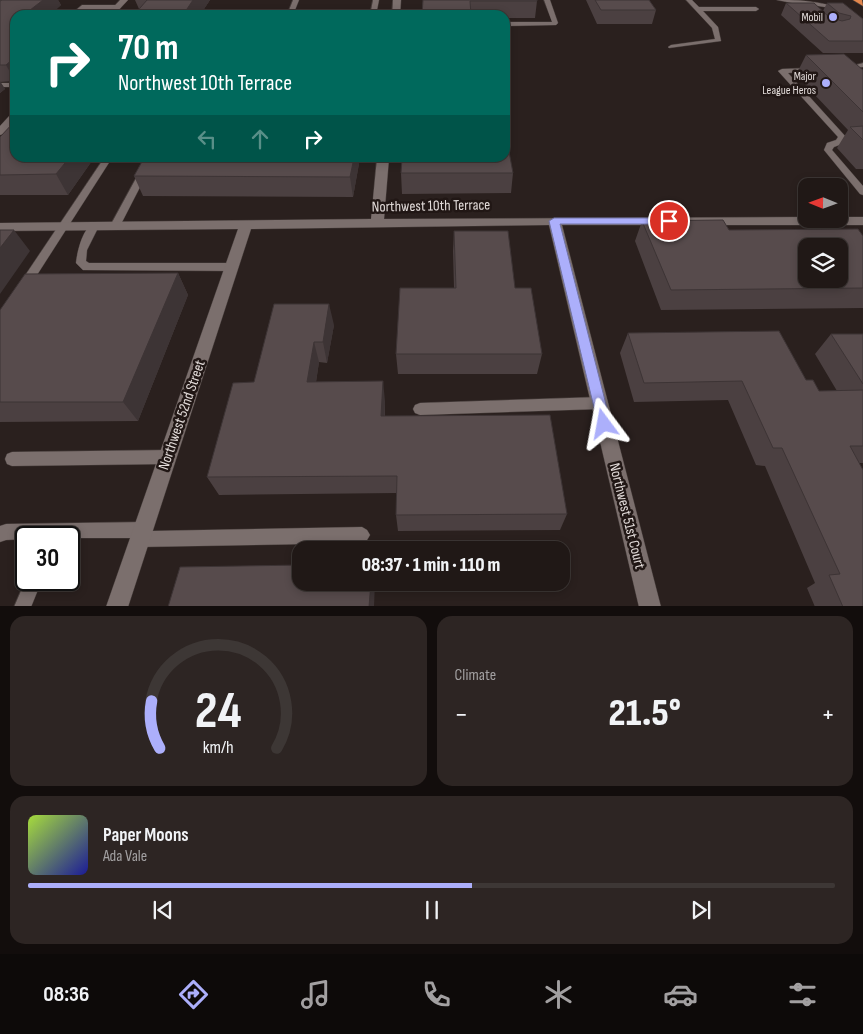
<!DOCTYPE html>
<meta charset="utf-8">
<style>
body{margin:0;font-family:"Sofia Sans Condensed",sans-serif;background:#2d2523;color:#f1f3f6;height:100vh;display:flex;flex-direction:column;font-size:19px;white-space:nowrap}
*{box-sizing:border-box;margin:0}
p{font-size:16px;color:#a2a0a1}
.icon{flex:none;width:28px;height:28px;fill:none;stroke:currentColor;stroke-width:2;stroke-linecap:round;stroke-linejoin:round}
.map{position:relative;height:606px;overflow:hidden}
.sheet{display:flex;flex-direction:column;gap:10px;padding:10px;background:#120d0c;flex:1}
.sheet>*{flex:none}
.guide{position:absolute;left:10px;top:10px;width:500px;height:152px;border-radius:15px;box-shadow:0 2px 8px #0003,0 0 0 1px #3d3735;background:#00695c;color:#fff;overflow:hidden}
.needle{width:32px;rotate:271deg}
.tools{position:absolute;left:798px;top:178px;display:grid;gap:10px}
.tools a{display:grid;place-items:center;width:50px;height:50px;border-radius:10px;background:#201816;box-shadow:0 2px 8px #0003,0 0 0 1px #3d3735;font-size:25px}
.speed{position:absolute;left:15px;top:526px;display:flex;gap:10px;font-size:25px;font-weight:700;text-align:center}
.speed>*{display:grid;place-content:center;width:65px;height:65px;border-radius:50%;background:#201816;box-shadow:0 2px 8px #0003,0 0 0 1px #3d3735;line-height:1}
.speed .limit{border:2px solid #111;border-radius:8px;background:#fff;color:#111}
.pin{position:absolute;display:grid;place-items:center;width:42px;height:42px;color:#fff;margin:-21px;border:2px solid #fff;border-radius:50%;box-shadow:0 1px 5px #0007}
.me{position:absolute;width:55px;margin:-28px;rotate:347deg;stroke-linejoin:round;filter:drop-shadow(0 0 4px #0008)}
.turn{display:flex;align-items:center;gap:18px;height:105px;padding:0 25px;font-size:22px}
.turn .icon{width:65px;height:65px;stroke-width:2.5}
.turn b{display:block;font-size:35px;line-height:42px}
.lanes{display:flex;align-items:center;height:48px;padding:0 25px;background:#0003;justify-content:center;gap:25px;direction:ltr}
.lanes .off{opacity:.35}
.big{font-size:38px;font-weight:800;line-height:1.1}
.sheet .card{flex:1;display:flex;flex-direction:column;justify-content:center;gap:8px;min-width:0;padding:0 18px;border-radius:15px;background:#2d2523}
.sheet .dial{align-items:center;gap:0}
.dial svg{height:130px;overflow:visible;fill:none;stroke:#3d3735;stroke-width:7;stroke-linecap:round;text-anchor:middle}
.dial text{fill:#f1f3f6;stroke:none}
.song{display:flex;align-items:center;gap:15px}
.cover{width:60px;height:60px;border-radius:8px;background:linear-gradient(135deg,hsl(80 70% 55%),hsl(240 70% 35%))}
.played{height:5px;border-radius:2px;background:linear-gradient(90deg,#acaffb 55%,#3d3735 55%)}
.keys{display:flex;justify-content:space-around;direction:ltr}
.heat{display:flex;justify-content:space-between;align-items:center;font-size:28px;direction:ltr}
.sheet .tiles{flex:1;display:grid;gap:10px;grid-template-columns:1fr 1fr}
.card:last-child{grid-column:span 2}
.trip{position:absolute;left:292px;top:541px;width:278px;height:50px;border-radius:15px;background:#201816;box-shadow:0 2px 8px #0003,0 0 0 1px #3d3735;font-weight:800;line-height:50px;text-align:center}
.menu{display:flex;height:80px;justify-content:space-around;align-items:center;background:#0d0a09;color:#a2a0a1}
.menu .icon{width:35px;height:35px}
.menu .active{color:#acaffb}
.menu b{font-size:22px;color:#f1f3f6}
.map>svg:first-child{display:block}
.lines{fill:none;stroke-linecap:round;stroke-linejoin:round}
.lane-casing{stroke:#453c3a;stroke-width:1}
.street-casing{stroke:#453c3a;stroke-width:1}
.highway-casing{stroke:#453c3a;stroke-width:1}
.lane{fill:#7b6f6d;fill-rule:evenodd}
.street{fill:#7b6f6d;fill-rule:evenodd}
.highway{fill:#e2864c;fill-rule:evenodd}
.wall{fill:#4b4041}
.shaded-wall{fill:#3d3435}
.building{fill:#574b4c;stroke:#3d3435;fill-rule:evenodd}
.route{fill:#acaffb;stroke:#7072a3}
.poi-dot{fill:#acaffb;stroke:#211715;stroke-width:2}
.labels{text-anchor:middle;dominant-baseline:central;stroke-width:5;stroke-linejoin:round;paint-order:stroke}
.far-poi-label{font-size:12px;fill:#e2dbd9;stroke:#211715;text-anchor:end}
.street-label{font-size:15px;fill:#e2dbd9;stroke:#211715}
</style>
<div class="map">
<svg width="863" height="607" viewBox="0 0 863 607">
<rect width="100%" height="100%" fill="#2a201e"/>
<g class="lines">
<defs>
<path id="lane" d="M293,0H299L293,15H287Z
M373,0H379L376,15H370Z
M544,0H550L558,23L556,25L505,26V22H552Z
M686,0H692L699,7H756L759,9L756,11H703L718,27L721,41L669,48L668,47L671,45L715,39L712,28Z
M777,0C809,0 836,2 863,21V26L831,8L805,4L807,6L804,8L797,4Z
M82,5H118L121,7L118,9H83L77,15H70Z
M863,63V67L856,68L863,74V80L848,67Z
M812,68L814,69V71L788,73L846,137L842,144L834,147L832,150L863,186V195L860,194L824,150L827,143L836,140L838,137L778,71L782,69Z
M0,83H15V87H0Z
M104,158H112L28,289H20L19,286L20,283Z
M147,158H155L120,226L115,229L112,228L110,226Z
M94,223L99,226L87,250L86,261L89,263H232L237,267L232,271L83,270L76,263C77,252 83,227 94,223Z
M600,397L605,399L607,403L605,407L600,409L420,415L415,413L413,409L415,405L420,403Z
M168,450L173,452L175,457L173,462L168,464L12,466L7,464L5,459L7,454L12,452Z
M143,522L148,525L150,531L362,527L367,530L370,535L367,540L362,543L140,547L135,544L133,538H26V539L6,540L0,542V526L6,524Z
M26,579L42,580L31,607H14Z"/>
<path id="street" d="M120,0H128L114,15H106Z
M393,0H401L400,15H392Z
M15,113V122L4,134L0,135V126L11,114Z
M377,158H389L384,219L806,217V219H839V217H863V225H562L661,607H639L549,225L251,229L128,607H106L238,229L0,231V223L371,219Z"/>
<path id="highway" d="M853,0H862L863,6Z"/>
</defs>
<use href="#lane" class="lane-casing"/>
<use href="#street" class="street-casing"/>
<use href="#highway" class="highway-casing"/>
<use href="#lane" class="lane"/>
<use href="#street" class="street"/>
<use href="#highway" class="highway"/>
</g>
<path class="wall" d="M0,0H58L61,5L51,14L15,15V81L0,82L5,89L0,93Z
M135,0H210L200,15L139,9Z
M423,0L537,1L535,18H505V15H422Z
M586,0H649L656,10L652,24H597Z
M786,3L823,11L827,3L863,19V53H823L781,15Z
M806,55L863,70V169H856L837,148L848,130L796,75Z
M0,137L15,158H94L68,195H0Z
M144,158H360L353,197L143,196L134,176Z
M401,173H513L511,193L402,194Z
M642,221L729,230L863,236V308L661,310L635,241Z
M454,231L515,288L542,354L537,374H398L396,354L454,288L453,251Z
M178,273L188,295L138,421L0,422V310Z
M334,325L327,363L319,362L316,382L385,401V416L567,514L560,530L398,531L396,515V493L219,495L207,477L254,382Z
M628,333L806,380L819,391H837L815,354L831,334H863V463H859L863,607H815L807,588L815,583L765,466L756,465L728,400L634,402L620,353Z"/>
<path class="shaded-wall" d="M43,0H58L61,5L50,15L25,14Z
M193,0H210L200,15H183Z
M15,57V81L6,65Z
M0,81L5,89L0,93Z
M69,158H94L68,195L56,174Z
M354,158H360L353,197L350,177Z
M14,230L30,251L0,294V248Z
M178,273L188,295L138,421L123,402Z
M329,304L334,325L327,363L323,342Z
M314,342L319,362L313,402L307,382Z
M383,381L385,401L384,435L381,416Z
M371,582H375L374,607H369Z"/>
<path class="building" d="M2,0H43L25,14H63L62,15H15V57L6,65H0V1Z
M147,0H193L183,15H134Z
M423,0H537V1H470L471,15H422Z
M595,0H649L656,10H601Z
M786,3H814L829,17L842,21L850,19L851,16L839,13L827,3H843L863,19V41H829Z
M844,54L863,70V112L806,55Z
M15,121V158H69L56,174L0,175V137Z
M863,126V140L850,127Z
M505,130L513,173H401L402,158H505Z
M144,158H354L350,177L134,176Z
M723,220L729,230L858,229L863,236V288L671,290L642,221ZM806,246H839V279H806Z
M0,230H14L0,248Z
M454,231H508L515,288H531L542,354H396L400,288H456Z
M178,273L123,402H0V310L25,274Z
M274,304H329L323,342H314L307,382L383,381L381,416L550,415L567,514L396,515L397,476L207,477L233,383L254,382Z
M779,331L806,380H813L819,391L863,390V446H850L863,470V607H843L829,575L840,574L782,448H773L742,381L644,383L628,333Z
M831,334H863V384Z
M301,565V582H371L369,607H168L180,567Z"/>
<path class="route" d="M554,218H669L674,221L669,224H560L611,424L609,428L604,430L600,428L598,424L549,221Z"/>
<g class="poi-dot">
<circle cx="833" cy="17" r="5"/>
<circle cx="826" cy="83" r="5"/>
</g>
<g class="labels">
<g class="far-poi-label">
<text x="823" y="17">Mobil</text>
<text x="816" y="76">Major<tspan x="816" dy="14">League Heros</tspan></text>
</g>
<g class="street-label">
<text transform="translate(431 206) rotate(-1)">Northwest 10th Terrace</text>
<text transform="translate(182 415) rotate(-71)">Northwest 52nd Street</text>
<text transform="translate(627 516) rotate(76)">Northwest 51st Court</text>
</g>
</g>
</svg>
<div class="tools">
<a><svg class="needle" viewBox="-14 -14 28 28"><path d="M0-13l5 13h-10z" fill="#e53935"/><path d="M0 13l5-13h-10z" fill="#a2a0a1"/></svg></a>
<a><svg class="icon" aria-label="layers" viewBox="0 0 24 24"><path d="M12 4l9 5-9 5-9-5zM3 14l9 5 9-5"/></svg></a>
</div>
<div class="speed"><div class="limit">30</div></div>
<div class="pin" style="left:669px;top:221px;background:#d93025"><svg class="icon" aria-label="arrive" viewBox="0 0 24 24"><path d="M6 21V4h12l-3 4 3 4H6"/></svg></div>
<svg class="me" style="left:604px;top:424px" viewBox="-20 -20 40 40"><path d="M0-17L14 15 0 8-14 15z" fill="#acaffb" stroke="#fff" stroke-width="4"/></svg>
<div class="trip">08:37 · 1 min · 110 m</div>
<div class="guide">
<div class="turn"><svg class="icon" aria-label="right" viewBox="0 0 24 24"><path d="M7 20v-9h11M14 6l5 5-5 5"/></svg><div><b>70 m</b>Northwest 10th Terrace</div></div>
<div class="lanes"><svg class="icon off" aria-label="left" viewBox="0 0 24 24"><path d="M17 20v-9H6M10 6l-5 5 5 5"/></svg><svg class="icon off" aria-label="ahead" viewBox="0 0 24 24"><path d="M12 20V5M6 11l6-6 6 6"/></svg><svg class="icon" aria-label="right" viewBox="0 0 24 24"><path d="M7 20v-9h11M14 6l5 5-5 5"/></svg></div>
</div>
</div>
<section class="sheet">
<div class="tiles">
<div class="card dial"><svg viewBox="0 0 100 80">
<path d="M14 69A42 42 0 1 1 86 69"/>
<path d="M14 69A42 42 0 0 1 9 40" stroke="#acaffb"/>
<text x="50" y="56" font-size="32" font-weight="700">24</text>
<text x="50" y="72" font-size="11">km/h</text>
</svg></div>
<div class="card"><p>Climate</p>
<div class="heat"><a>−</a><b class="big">21.5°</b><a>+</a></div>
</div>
<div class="card">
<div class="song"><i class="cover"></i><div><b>Paper Moons</b><p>Ada Vale</p></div></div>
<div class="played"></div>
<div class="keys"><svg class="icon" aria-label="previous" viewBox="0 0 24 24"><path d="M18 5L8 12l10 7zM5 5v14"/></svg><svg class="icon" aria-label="pause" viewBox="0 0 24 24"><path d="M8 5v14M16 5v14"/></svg><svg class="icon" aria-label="next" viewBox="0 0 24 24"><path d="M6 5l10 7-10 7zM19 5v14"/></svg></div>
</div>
</div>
</section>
<nav class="menu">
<b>08:36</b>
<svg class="icon active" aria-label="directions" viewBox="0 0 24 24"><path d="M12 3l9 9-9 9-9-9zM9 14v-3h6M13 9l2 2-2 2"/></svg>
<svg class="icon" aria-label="music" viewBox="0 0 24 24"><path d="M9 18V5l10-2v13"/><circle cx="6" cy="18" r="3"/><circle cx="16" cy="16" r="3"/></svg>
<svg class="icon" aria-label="phone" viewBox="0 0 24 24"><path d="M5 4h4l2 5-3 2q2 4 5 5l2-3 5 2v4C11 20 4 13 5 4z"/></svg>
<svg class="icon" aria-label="climate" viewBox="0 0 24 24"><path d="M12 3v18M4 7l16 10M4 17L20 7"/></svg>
<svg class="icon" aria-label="car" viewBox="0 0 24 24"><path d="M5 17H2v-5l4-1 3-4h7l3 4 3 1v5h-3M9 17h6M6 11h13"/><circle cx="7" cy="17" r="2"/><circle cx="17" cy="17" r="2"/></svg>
<svg class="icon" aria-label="filters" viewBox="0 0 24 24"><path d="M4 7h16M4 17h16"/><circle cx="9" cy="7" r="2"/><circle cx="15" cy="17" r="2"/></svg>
</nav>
